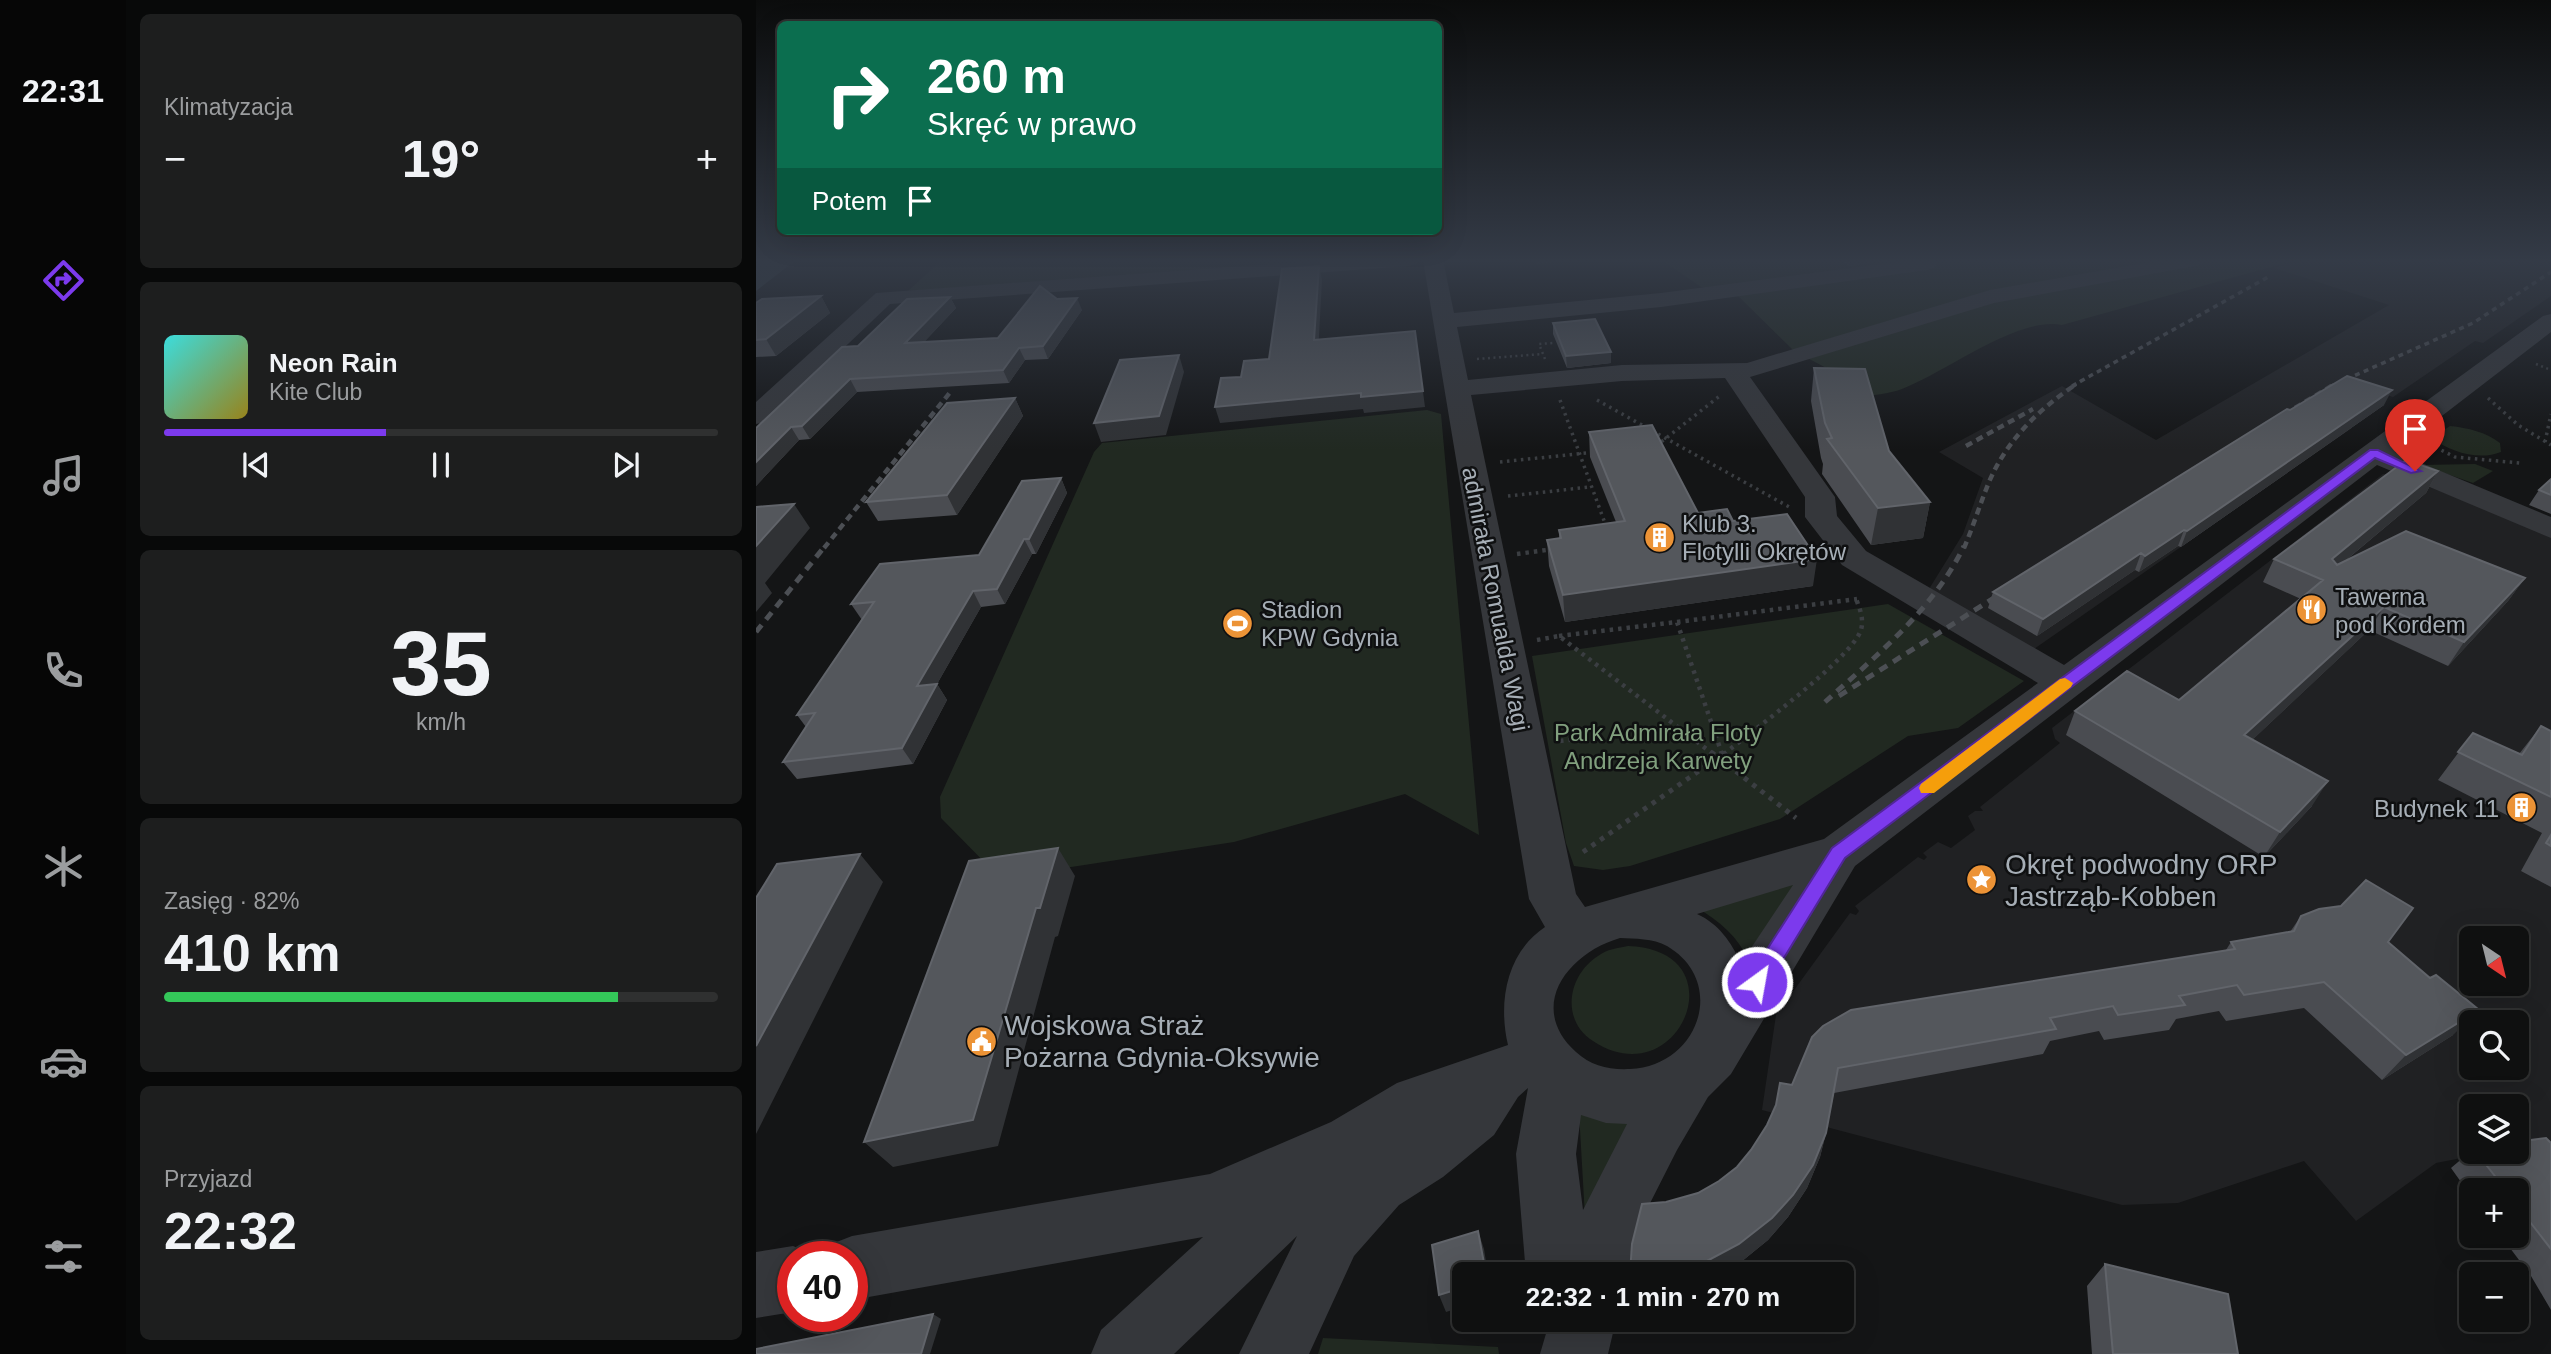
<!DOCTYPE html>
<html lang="pl">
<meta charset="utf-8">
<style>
body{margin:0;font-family:Helvetica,sans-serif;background:#1d1e1e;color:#f1f3f6;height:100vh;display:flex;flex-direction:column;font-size:26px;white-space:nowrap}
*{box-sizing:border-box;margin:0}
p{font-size:23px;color:#9b9d9f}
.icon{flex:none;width:38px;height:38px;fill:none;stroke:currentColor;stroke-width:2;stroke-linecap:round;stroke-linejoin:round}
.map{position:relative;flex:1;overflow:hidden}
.sheet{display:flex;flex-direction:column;gap:14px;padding:14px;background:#080909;width:630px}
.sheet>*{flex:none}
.banner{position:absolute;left:21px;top:21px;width:665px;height:214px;border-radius:10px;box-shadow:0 7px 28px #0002,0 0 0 2px #2f3030;background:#0b6e4f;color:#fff;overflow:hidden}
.needle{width:46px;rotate:145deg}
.buttons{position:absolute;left:1703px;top:926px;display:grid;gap:14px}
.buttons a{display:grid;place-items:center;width:70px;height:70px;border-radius:10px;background:#0f1010;box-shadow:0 7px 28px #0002,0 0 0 2px #2f3030;font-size:35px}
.speed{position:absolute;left:21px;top:1241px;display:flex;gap:14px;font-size:35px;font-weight:700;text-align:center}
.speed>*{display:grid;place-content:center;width:91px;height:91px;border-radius:50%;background:#0f1010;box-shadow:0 7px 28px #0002,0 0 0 2px #2f3030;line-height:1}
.speed .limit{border:10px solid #d22;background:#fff;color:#111}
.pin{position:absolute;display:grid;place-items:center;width:60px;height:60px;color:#fff;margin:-72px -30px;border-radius:50% 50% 50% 0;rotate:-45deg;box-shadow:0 0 7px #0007}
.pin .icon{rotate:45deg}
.me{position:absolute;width:77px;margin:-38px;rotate:32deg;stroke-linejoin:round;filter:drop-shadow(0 0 5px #0008)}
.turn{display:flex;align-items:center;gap:24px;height:147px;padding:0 35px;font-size:32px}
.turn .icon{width:91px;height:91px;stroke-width:2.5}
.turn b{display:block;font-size:49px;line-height:60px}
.then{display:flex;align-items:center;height:66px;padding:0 35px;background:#0003;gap:14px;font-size:26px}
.big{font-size:52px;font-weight:700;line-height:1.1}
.sheet .widget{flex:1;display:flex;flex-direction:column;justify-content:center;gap:10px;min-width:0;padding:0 24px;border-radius:10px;background:#1d1e1e}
.sheet .dial{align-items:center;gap:0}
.dial b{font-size:91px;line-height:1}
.song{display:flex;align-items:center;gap:21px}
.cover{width:84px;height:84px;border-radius:10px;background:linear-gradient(135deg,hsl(180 70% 55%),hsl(50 70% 35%))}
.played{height:7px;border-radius:4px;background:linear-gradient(90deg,#7c3aed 40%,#2f3030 40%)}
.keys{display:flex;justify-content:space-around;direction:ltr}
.heat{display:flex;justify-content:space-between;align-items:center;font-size:38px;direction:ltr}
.charge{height:10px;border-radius:5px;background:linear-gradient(90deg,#34c759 82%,#2f3030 0)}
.trip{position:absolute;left:696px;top:1262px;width:402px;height:70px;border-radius:10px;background:#0f1010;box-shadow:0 7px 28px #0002,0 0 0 2px #2f3030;font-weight:700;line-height:70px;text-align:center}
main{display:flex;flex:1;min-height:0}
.menu{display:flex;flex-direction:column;width:126px;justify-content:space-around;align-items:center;background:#060606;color:#9b9d9f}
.menu .icon{width:49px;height:49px}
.menu .active{color:#7c3aed}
.menu b{font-size:32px;color:#f1f3f6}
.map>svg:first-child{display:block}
.built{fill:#202123;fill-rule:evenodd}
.green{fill:#212921}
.water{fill:#2e393e}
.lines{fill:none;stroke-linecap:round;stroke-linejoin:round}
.path-far3{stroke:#3b3e42;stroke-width:2.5;stroke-dasharray:2 3.5;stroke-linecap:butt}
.path-far2{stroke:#3b3e42;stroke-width:3.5;stroke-dasharray:2.5 4.5;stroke-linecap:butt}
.path-far1{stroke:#3b3e42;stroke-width:4.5;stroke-dasharray:3.5 5;stroke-linecap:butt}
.path{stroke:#3b3e42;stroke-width:5;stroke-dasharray:4.5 6;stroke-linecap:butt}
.minor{fill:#35373b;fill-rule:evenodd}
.rail-far2{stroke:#4c4f54;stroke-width:3.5;stroke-dasharray:5 4.5;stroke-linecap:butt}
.rail-far1{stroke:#4c4f54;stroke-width:4.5;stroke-dasharray:7 5;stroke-linecap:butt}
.rail{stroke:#4c4f54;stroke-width:5;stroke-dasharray:9 7;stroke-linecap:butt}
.wall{fill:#4a4c51}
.shaded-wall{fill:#303235}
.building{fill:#54575c;stroke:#61646a;stroke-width:2}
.route{fill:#7c3aed;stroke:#51269a;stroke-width:2}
.slow{fill:#f59e0b}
.labels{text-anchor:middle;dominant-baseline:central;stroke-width:5;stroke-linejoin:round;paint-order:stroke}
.poi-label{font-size:24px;fill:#a6aeb6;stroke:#0f1011;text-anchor:start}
.street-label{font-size:24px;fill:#a6aeb6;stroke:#0f1011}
.park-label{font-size:24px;fill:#81a07e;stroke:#0f1011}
.near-poi-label{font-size:28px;fill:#a6aeb6;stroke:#0f1011;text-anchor:start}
</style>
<main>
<nav class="menu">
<b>22:31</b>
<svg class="icon active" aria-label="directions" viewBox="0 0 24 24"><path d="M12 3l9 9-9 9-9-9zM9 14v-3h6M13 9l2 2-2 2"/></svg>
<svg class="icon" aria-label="music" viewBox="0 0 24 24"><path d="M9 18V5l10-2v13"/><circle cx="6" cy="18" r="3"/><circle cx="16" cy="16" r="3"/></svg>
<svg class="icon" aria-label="phone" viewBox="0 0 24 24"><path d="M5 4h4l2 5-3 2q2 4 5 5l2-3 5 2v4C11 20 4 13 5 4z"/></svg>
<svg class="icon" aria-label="climate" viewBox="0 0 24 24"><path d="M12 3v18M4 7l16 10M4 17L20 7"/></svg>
<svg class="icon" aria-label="car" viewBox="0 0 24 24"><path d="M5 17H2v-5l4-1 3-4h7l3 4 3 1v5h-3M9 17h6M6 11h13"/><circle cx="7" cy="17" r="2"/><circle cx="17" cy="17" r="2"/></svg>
<svg class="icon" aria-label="filters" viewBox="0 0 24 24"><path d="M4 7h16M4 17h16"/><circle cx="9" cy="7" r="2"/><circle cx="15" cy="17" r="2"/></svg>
</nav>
<section class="sheet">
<div class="widget"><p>Klimatyzacja</p>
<div class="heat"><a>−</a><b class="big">19°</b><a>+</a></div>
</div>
<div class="widget">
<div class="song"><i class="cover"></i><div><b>Neon Rain</b><p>Kite Club</p></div></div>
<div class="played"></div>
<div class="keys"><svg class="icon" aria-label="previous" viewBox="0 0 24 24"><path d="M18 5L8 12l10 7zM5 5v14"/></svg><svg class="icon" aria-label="pause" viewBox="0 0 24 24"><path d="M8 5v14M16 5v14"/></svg><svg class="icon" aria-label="next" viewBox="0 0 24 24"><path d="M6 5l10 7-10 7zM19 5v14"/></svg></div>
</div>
<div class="widget dial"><b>35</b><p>km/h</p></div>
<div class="widget"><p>Zasięg · 82%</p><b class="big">410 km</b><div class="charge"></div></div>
<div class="widget"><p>Przyjazd</p><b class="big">22:32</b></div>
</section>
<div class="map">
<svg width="1795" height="1354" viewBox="0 0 1795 1354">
<rect width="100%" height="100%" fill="#141516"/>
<path class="built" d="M1545,260H1795V296L1727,343L1719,341L1637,397L1592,383L1546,410L1596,428L1278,649L1173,589L1207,534L1227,478L1183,452L1306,386L1400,440L1633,305L1518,268Z
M1627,474L1643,475L1795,535V1179L1761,1146L1760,1106H1715V1152H1736L1680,1163L1600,1221L1548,1161L1422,1203L1366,1205L1006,1110L1020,1015L1094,913L1100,915L1103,911L1099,906L1162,857L1168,860L1171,857L1167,853L1182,842L1195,848L1219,830L1212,816L1219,811H1227L1224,807L1304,743L1299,739L1296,728ZM1715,938H1760V984H1715ZM1715,1022H1760V1068H1715Z"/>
<path class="green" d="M186,260H607L152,291Z
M906,260H1540L1306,325C1262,316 1187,374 1146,389C1133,394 1116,395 1103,397L1078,372L1038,351L978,292L945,287Z
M671,410L685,414L723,835L649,794L478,842L244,878L185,818L184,797L338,452L346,443Z
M1694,426C1712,428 1730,432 1744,443L1745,452C1723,461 1694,452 1676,438Z
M1719,464L1737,471L1717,483L1665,465Z
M1132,604L1268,681L1202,728L1152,736L1024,819L874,866L847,870L818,866L810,843L776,656Z
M1050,868L993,961C982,937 964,921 941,908Z
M872,946C985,950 923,1098 837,1041C804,1020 812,975 842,956C851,949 862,948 872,946Z
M823,1112L874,1121L829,1217Z
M567,1338L742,1347L743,1354H562Z"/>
<path class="water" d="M0,260H40L0,291Z"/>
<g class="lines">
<path class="path-far3" d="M721,359L787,354
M789,359L783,344L798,343
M1780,364L1795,370"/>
<path class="path-far2" d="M1732,398L1762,425L1795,445
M804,400L850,526
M841,400L1035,508
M1789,442L1795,414
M1673,444L1699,457L1764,463
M900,446L965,395
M744,462L840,452
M752,496L834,487"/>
<path class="path-far1" d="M761,554L798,549
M921,622L1101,599
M803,636L921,622L966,754
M781,640L803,636L957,754
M804,741L820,739
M968,754C996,731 1095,659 1105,630C1108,619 1104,609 1100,599"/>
<path class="path" d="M955,752L1040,818
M965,752L970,766
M827,852L970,752"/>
<path class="minor" d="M569,260H663L660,264L653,266L134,304L10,422L0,424V402L120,293Z
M667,260H687L698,313L905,293L1156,260H1178L1181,264L1178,268L1171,270L905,307L701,327L712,380L866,365L991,363L1234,290L1405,260H1449L1446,264L1439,266L1238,303L994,377L1079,497L1081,516L1110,551L1308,665L1787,316L1795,314V332L1639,452L1795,517V538L1621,465L1099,866L975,1074L952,1097L921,1150L886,1219L872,1274H770L760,1154L772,1088L762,1097L738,1135L687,1177L643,1205L598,1256L553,1354H483L541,1236L418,1354H335L345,1330L447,1237L96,1300V1256H68L73,1245L96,1236L454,1174L575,1122L641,1083L752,1045C742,1003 750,953 789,927L773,899ZM969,378L1049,497V517L1086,565L1282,683L1068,839L829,907L820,894L715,395L866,381ZM1037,885L985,963C975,942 963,924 941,914ZM864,938C879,939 897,938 911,946C972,982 943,1066 874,1069C853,1070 835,1066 820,1052C770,1007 812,953 864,938ZM825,1115L850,1123L871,1124L827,1210L820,1154Z
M37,1246L60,1256H37V1312L0,1318V1252Z
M794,1320H860L852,1354H784Z"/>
<path class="rail-far2" d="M1316,386L1514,276
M1316,387L1325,381
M1573,387L1717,323L1795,272"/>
<path class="rail-far1" d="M1539,408L1577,385
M1210,446L1277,409
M68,548L196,390
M1208,548C1217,527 1224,504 1233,482C1251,440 1282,410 1319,385"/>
<path class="rail" d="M0,632L69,546
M1083,696L1249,591
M1069,702C1120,656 1178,609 1208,546"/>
</g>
<path class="wall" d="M1085,260H1135L1093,266Z
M65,296L74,313L20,356L0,357V303Z
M194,297L200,308L168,342L242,338L301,299L326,310L292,359L269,360L253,383L101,392L54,439L43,440L0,486V428L102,346Z
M797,323L855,352V363L811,368L797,334Z
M1058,368L1133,451L1174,502L1167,538L1115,545L1066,474L1067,464L1065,458L1055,401Z
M259,398L267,416L201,515L122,521L110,502Z
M1628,405L1425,547L1422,546L1383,572L1379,570L1281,636L1232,608L1237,592L1534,410Z
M833,432L942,513L977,521L1057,586L809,622L793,566L791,540L803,539V530L860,522L834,457Z
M1682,471L1670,493L1589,561L1769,578L1752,601L1692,666L1613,630L1496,740L1556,806L1508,857L1310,735L1319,711L1423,700L1545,599L1507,582L1518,559Z
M305,478L311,493L280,554H276L249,604L225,607L181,684L191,700L157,764L41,779L27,762L50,727L41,715L106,620L95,604L223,555Z
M1795,479V514L1773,505L1783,490Z
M1785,726L1795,731V887L1765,871L1786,833L1682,780L1717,733L1763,754Z
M1545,916L1632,942L1697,1035L1626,1080L1548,1008L1470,1021L1463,1011L1420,1019L1413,1030L1348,1040L1343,1031L1294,1041L1287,1054L1078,1093L1070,1133L1064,1157L1051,1188L1032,1217L1012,1240L980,1266L964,1274H874L910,1202L942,1193L963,1181L981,1167L995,1150L1036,1085L1056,1037L1470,950L1475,942L1534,932Z
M1795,1143V1310L1775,1276L1745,1236H1760V1190H1715V1196L1695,1168L1715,1151L1760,1152Z
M1349,1264L1482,1354H1336L1331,1286Z"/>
<path class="shaded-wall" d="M780,260H819L780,264Z
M1094,260H1135L1093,266Z
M563,266L566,280L562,355L558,340Z
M65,296L74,313L20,356L10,339Z
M194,297L200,308L155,356L149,343Z
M321,298L326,310L292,359L287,346Z
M659,331L669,407L608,413L607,409L464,423L459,407Z
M263,348L269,360L253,383L247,370Z
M855,352V363L811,368L810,356Z
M423,355L428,372L410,435L345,442L338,423Z
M94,379L101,392L54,439L46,426Z
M1636,390L1628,405L1425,547L1431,531Z
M259,398L267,416L201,515L191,495Z
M35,427L43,440L0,486V462Z
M1682,471L1670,493L1566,580L1576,559Z
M305,478L311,493L280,554L273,539Z
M1174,502L1167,538L1115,545L1122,508Z
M38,504L54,528L9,583L16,593L0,612V546Z
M1428,530L1422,546L1383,572L1389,556Z
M268,539L276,554L249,604L241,589Z
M1385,553L1379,570L1281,636L1287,619Z
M1061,559L1057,586L809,622L807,595Z
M1769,578L1752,601L1692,666L1708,642Z
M217,591L225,607L181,684L191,700L157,764L146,748L161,686Z
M1628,607L1613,630L1475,760L1488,735Z
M1572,781L1556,806L1508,857L1524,832Z
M302,848L319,876L302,936L299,937L242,1146L137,1167L108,1142Z
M104,854L127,882L0,1134V1046Z
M1723,1010L1697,1035L1626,1080L1650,1055Z
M1070,1133L1064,1157L1051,1188L1032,1217L1012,1240L980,1266L964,1274H912Z
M722,1231L728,1249L732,1274H730Z
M709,1287V1306L690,1312L683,1295Z
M177,1314L185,1319L174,1354H165Z"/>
<path class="building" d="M563,266L558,340L659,331L667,391L605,397V393L459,407L465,378L485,377L488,361L513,359L526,269Z
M284,286L301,299L321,298L287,346L263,348L247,370L94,379L46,426L35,427L0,462V428L86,347L102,346L151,299L194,297L149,343L242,338Z
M65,296L10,339L0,340V303L6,299Z
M839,319L855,352L810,356L797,323Z
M423,355L403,416L338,423L364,360Z
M1058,368L1109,369L1133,451L1174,502L1122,508L1071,439L1076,438L1069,423Z
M1591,376L1636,390L1431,531L1428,530L1389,556L1385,553L1287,619L1237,592L1531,409L1534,410Z
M259,398L191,495L110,502L191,403Z
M896,425L942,513L971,509L977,521L1031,514L1061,559L807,595L791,540L805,538L803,530L869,521L833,432Z
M1650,460L1682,471L1576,559L1581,565L1650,531L1769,578L1708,642L1628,607L1488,735L1572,781L1524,832L1319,711L1371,671L1423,700L1567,580L1518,559Z
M305,478L273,539H268L241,589L217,591L161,686L181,684L146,748L27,762L59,713L41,715L118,602L95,604L124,564L223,555L266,481Z
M1795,479V495L1783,490Z
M38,504L0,546V507Z
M1785,726L1795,731V797L1702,752L1717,733L1766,755Z
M1795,835V846L1790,843Z
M302,848L284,908H280L217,1120L108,1142L213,861Z
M104,854L0,1046V898L21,864Z
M1610,880L1657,908L1632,942L1674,978L1680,975L1723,1010L1650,1055L1568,982L1488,995L1481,985L1423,996L1429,1005L1362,1015L1357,1006L1294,1018L1300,1029L1082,1068L1070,1133L1057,1165L1037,1195L1016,1218L983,1244L949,1262L912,1274H874L876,1244L886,1204L910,1202L942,1193L963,1181L981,1167L995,1150L1011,1125L1020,1105L1024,1083L1036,1085L1056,1037L1067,1026L1095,1010L1479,949L1475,942L1538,931L1545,916L1563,909L1585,906Z
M1790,1138L1795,1143V1249L1760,1204V1190H1750L1720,1152H1760V1142Z
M722,1231L730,1274H709V1287L683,1295L676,1245Z
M1349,1264L1472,1294L1482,1354H1357Z
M177,1314L165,1354H0V1349Z"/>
<linearGradient id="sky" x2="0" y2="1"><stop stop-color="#0b0c0c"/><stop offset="0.58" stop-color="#343b47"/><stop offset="1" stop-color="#343b47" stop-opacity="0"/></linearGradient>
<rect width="1795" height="450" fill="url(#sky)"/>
<path class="route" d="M1614,450H1622L1665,471L1655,473L1619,458L1089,858L1009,989L1001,992L994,989L991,982L994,976L1076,848Z"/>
<path class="slow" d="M1309,678L1317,683L1315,687L1178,793H1165L1163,788L1165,784L1304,679Z"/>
<defs>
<symbol id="building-disc" viewBox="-11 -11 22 22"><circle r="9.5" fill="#ec9336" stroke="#0f1011"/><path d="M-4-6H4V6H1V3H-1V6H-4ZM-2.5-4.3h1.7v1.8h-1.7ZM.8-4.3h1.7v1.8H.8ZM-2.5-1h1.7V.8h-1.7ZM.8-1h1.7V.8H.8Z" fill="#fff"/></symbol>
<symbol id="restaurant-disc" viewBox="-11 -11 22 22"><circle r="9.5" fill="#ec9336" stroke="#0f1011"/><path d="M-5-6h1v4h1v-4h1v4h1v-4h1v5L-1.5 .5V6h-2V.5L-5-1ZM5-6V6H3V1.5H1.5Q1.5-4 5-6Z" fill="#fff"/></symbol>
<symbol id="stadium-disc" viewBox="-11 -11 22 22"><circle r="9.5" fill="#ec9336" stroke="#0f1011"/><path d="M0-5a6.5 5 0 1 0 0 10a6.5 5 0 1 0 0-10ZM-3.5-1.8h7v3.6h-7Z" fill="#fff"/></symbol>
<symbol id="sight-disc" viewBox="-11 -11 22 22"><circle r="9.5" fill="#ec9336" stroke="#0f1011"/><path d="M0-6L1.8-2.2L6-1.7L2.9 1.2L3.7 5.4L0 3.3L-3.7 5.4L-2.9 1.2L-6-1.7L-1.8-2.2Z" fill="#fff"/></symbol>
<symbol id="civic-disc" viewBox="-11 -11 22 22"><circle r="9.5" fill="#ec9336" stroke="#0f1011"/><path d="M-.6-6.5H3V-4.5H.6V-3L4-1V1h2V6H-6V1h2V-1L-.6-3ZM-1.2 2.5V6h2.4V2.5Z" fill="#fff"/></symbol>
</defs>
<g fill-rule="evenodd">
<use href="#building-disc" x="886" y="520" width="35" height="35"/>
<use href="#restaurant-disc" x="1538" y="592" width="35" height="35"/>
<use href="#stadium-disc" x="464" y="606" width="35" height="35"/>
<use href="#building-disc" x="1748" y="790" width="35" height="35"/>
<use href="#sight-disc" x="1208" y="862" width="35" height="35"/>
<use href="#civic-disc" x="208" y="1024" width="35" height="35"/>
</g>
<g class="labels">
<g class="poi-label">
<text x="926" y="523">Klub 3.<tspan x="926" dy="28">Flotylli Okrętów</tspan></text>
<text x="1579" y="596">Tawerna<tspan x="1579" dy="28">pod Kordem</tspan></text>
<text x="505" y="609">Stadion<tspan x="505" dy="28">KPW Gdynia</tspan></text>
<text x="1743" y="808" text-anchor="end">Budynek 11</text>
</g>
<g class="street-label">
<text transform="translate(740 599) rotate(79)">admirała Romualda Wagi</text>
</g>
<g class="park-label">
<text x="902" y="732">Park Admirała Floty<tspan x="902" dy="28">Andrzeja Karwety</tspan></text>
</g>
<g class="near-poi-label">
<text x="1249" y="864">Okręt podwodny ORP<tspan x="1249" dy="32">Jastrząb-Kobben</tspan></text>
<text x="248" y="1025">Wojskowa Straż<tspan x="248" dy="32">Pożarna Gdynia-Oksywie</tspan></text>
</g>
</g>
</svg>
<div class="buttons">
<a><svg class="needle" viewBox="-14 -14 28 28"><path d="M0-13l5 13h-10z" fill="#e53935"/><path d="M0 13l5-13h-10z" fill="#9b9d9f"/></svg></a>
<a><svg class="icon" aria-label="search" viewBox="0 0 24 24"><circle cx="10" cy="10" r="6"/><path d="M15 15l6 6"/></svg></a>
<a><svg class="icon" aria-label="layers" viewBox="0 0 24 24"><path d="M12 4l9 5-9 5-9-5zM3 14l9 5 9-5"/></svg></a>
<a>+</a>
<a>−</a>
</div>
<div class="speed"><div class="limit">40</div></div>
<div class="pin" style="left:1659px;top:471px;background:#d93025"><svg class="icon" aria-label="arrive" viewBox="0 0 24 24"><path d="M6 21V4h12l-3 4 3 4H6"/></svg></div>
<svg class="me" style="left:1001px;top:982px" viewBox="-20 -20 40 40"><circle r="17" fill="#7c3aed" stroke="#fff" stroke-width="3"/><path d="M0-11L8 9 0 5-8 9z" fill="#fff"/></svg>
<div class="trip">22:32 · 1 min · 270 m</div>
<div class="banner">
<div class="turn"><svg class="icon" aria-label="right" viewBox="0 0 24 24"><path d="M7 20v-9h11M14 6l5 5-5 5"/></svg><div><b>260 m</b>Skręć w prawo</div></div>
<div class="then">Potem<svg class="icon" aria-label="arrive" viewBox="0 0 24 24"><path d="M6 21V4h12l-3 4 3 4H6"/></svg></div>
</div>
</div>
</main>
